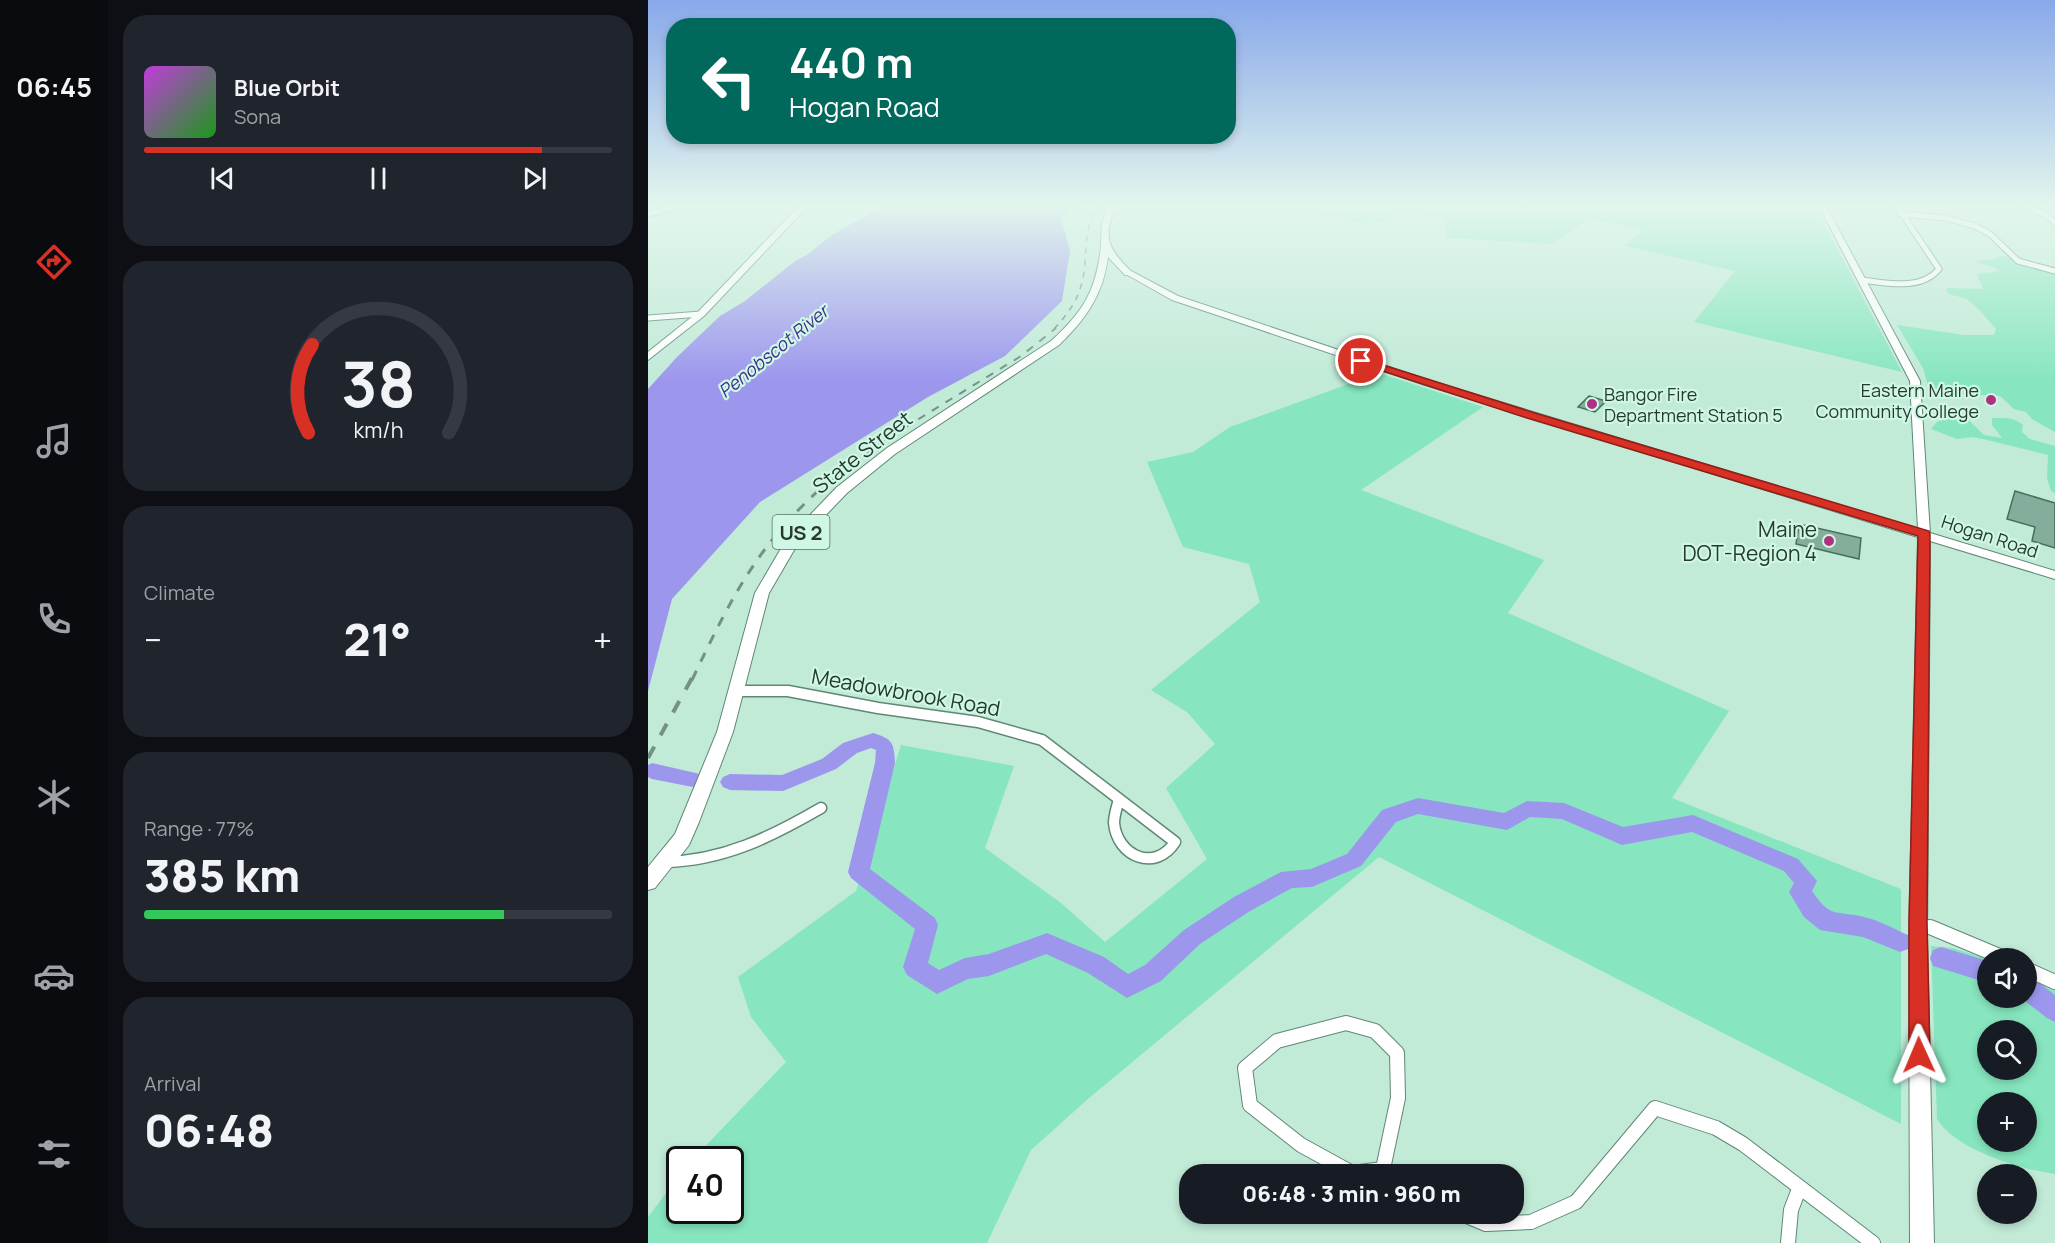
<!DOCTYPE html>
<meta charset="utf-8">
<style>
body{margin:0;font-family:Manrope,sans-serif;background:#20242c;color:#f1f3f6;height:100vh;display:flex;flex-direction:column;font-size:22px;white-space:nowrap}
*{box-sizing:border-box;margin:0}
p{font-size:20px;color:#9ea1a6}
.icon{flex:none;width:33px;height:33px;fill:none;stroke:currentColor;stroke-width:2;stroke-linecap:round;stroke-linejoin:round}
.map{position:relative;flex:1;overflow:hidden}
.side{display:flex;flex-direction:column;gap:15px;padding:15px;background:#0d0f14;width:540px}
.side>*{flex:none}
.banner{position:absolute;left:18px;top:18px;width:570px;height:126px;border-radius:24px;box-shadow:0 3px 9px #0003;background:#00695c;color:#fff;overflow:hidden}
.fabs{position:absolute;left:1329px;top:948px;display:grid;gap:12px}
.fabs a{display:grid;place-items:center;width:60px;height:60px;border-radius:50%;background:#171b24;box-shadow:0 3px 9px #0003;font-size:30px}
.speed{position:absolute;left:18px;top:1146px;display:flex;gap:12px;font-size:30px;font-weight:700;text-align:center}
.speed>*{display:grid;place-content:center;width:78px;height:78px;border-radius:50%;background:#171b24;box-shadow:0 3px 9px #0003;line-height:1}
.speed .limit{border:3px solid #111;border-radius:9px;background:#fff;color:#111}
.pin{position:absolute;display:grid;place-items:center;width:51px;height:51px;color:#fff;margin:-26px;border:3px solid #fff;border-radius:50%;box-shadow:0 2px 6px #0007}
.me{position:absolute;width:66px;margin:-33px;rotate:359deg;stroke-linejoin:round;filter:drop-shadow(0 0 4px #0008)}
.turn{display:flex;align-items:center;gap:21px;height:126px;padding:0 24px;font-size:27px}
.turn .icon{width:78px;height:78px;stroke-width:2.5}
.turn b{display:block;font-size:42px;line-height:51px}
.big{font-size:45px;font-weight:800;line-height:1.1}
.side .widget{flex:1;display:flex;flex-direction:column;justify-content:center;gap:9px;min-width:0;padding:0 21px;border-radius:24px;background:#20242c}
.side .dial{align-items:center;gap:0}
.dial svg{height:156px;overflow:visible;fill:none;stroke:#363941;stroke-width:7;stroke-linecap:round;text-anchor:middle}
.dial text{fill:#f1f3f6;stroke:none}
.song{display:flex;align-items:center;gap:18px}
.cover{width:72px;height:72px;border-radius:9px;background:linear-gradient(135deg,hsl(290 70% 55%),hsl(120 70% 35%))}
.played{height:6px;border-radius:3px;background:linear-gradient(90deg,#d93025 85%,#363941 85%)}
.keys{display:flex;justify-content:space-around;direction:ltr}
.heat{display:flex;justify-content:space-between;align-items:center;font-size:33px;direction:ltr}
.charge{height:9px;border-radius:4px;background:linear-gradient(90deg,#34c759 77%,#363941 0)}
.trip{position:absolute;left:531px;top:1164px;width:345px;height:60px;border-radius:24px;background:#171b24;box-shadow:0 3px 9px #0003;font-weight:800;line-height:60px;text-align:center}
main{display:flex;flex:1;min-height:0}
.menu{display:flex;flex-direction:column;width:108px;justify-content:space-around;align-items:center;background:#090b0e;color:#9ea1a6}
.menu .icon{width:42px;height:42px}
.menu .active{color:#d93025}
.menu b{font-size:27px;color:#f1f3f6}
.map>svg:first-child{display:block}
.green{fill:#87e6bf;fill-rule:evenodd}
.water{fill:#9c97ed}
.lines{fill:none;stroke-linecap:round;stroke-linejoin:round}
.river{fill:#9c97ed;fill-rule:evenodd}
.building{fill:#85ad9b;stroke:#486e5d;stroke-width:1.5}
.street-far2-casing{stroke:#608776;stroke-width:7}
.street-far1-casing{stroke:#608776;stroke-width:13}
.street-casing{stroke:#608776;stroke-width:16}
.secondary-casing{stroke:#608776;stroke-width:2}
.primary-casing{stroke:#608776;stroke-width:2}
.street-far2{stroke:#fff;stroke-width:5}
.street-far1{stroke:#fff;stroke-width:10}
.street{stroke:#fff;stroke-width:14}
.secondary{fill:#fff;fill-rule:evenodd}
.primary{fill:#fff;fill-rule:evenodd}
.rail-far3{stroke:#749183;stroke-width:1.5;stroke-dasharray:6 6;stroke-linecap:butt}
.rail-far2{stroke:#749183;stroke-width:2;stroke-dasharray:8 8;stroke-linecap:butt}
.rail-far1{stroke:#749183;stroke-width:3;stroke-dasharray:10 10;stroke-linecap:butt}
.rail{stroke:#749183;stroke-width:4;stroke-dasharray:13 13;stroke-linecap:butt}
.route{fill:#d93025;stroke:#8d1f18;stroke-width:1.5}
.poi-dot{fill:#af3282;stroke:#cef8e4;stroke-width:2}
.labels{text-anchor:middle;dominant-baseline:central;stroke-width:4.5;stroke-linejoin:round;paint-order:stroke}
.far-water-label{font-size:18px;font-style:italic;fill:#402c8e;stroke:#cef8e4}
.far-poi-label{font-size:18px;fill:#273830;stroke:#cef8e4;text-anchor:end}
.far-street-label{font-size:18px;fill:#273830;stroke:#cef8e4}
.shield{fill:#cef8e4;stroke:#597266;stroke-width:1.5}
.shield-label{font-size:20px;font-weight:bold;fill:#273830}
.street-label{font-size:21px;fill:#273830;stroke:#cef8e4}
.poi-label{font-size:21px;fill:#273830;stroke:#cef8e4;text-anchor:end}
</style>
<main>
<nav class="menu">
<b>06:45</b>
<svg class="icon active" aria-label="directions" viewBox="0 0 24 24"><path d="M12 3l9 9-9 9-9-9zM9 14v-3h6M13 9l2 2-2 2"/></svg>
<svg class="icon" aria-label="music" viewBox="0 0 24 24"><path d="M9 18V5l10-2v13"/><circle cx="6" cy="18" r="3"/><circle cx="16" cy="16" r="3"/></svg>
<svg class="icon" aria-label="phone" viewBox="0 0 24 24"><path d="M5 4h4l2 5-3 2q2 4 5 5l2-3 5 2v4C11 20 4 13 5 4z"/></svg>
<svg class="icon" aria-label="climate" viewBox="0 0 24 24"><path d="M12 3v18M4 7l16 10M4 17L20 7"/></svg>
<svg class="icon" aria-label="car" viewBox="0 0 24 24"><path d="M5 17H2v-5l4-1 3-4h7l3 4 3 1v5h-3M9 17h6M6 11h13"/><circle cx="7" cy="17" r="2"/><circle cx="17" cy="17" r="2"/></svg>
<svg class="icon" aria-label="filters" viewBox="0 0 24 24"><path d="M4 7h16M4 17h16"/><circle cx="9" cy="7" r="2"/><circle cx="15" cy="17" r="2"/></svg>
</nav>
<section class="side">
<div class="widget">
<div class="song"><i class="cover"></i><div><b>Blue Orbit</b><p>Sona</p></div></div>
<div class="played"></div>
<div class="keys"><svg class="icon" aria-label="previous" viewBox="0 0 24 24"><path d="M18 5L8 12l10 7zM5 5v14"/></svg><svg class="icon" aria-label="pause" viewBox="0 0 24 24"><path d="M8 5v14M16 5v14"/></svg><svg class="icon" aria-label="next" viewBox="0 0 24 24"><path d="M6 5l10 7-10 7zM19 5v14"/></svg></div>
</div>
<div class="widget dial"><svg viewBox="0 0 100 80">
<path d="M14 69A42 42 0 1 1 86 69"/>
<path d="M14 69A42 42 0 0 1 16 24" stroke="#d93025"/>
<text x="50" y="56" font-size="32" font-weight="700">38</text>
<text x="50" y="72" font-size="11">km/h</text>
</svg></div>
<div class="widget"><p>Climate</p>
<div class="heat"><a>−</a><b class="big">21°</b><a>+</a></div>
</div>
<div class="widget"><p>Range · 77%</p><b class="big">385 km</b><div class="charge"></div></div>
<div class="widget"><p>Arrival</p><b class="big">06:48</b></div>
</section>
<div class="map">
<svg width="1407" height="1243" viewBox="0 0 1407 1243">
<rect width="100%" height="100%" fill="#c1ead7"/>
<path class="green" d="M630,206H1128L1171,214L1254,372L1046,322L1087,271L977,246L994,230L942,219L903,244L799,238L796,216L745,212L741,220L716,224Z
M1352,256H1358L1380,268L1407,273V432L1384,419L1378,412L1366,409L1352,396L1309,394L1281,389L1275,368L1249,325L1316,335H1346L1348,329C1339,319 1331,308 1320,300C1312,295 1305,298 1298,291L1299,288L1335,289L1329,274L1352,271C1345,265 1336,267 1328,261L1350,259Z
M731,373L835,407L713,490L896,560L860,613L1081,711L1024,798L1253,889V1124L731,857L441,1098L383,1150L339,1243H0V1217L31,1176L32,1210H82V1160L45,1159L138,1062L103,1017L90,977L208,891L253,745L366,766L337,848L413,903L457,942L559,859L518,788L567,744L539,712L503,690L612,602L601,564L535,547L499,462L545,452L582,427Z
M1313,413L1336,435L1354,438L1344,425V418C1355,418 1367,417 1375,425L1374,432L1382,439L1407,446V493L1403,491L1399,478L1400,455L1335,439L1324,437L1309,439L1283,429L1289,422Z
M1283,946L1305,948L1339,959L1340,998H1378L1379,976L1407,990V1174C1372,1169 1308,1150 1289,1119ZM1340,1030H1378V1070H1340ZM1340,1102H1378V1142H1340Z"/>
<path class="water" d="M235,206H429L413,218L422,251L414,301L357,356L280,397L112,502L24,599L0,691V389L29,357L72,316L97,301L147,261L159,255L184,235Z"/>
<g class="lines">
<path class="river" d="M225,733C245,739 246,743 247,763L222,869L287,918L290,925L280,963L291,970L317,958L341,954L399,933L456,957L480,974L497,965L536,930L586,897L633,872L663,869L699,854L734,810L770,798L856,813L879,801L916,803L975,827L1045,815L1150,859L1169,881L1164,891C1183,919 1187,910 1216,917C1231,920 1246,929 1260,935L1263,942L1260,949L1252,952L1215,937L1172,930L1156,917L1141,892L1146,883L1136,871L1044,832L974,845L914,819L882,817L859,830L770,814L748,822L713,866L664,887L644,888L602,911L552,944L513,981L479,998L440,973L398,954L341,976L320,979L289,994L259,975L255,967L267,929L203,878L200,872L227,763L228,750L223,748L209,753L188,769L135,791L82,790L75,787L72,782L75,777L82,774L134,775L174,759L195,743Z
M4,763L52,774L55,779L52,784L45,787L4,779L0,777V765Z
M1293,947L1340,961V983L1285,966L1282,958L1285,950Z
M1378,976L1386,979L1407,995V1022L1399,1018L1373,998H1378Z"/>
</g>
<path class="building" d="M941,396L958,401L947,412L930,407Z
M1367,491L1407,503V548L1384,541L1387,527L1359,519Z
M1151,524L1213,538L1211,559L1148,544Z"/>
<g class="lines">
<defs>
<path id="street-far2" d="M1377,206L1398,215L1407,223
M0,214L32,206
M1253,214L1298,218L1327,226L1342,234L1370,261L1407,271
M1214,280C1239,283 1273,291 1291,269L1249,206
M0,318L53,314"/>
<path id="street-far1" d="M89,691H140L230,708L330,722L394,740L471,799
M471,799L527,842C507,873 469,856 466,823C466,815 469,807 471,799Z
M16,862C75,861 123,837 173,808
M1270,922L1285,928"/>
<path id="street" d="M1282,927L1356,958
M1378,969L1407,982
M698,1023L727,1031L749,1053L750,1098L735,1169L704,1173L653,1145L602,1105L597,1068L629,1041Z
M735,1169L744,1174
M814,1214L838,1224L883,1222L928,1202L1007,1108L1068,1128L1095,1144L1225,1243
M1140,1243L1143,1210L1151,1189"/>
<path id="secondary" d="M1171,206H1178L1272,381L1282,533L1407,571V579L1282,541L1279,938L1286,1243H1262L1261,938L1270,537L777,385L524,300L476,273L483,271L530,296L783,381L1270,529L1262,381Z"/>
<path id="primary" d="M151,206H160L56,316L0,360V352L50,312Z
M460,206H468C454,237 460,249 483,271V275H477L460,257C455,295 438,319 411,345L247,454L199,493L149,545L121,593L85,732L51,822L41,845L7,888L0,890V867L27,834L69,732L107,593L138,540L189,487L239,448L403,341C435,312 448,291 453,247C454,231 452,223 460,206Z"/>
</defs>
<use href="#street-far2" class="street-far2-casing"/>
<use href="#street-far1" class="street-far1-casing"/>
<use href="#street" class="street-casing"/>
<use href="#secondary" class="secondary-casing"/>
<use href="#primary" class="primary-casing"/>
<use href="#street-far2" class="street-far2"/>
<use href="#street-far1" class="street-far1"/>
<use href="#street" class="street"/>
<use href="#secondary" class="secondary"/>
<use href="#primary" class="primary"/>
<path class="rail-far3" d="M406,329C417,317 427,305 432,289C442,259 432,237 449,206"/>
<path class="rail-far2" d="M179,484L243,436L373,356L408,328"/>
<path class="rail-far1" d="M44,680C83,598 110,543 180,482"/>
<path class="rail" d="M0,758L44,678"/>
</g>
<linearGradient id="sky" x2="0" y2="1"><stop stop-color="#89a8ea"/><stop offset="0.54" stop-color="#e3f6ed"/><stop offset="1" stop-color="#e3f6ed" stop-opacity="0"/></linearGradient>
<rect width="1407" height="380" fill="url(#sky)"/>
<path class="route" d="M710,359H716L887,413L1281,531L1282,534L1279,922L1282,1055L1279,1062L1271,1065L1264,1062L1261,1055V922L1270,536L879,418L710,363Z"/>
<g class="poi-dot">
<circle cx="1343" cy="400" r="6"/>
<circle cx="944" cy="404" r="6"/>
<circle cx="1181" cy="541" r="6"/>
</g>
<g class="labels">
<g class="far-water-label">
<text transform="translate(125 351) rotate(-39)">Penobscot River</text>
</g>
<g class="far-poi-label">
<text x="1331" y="390">Eastern Maine<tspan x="1331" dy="21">Community College</tspan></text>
<text x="956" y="394" text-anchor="start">Bangor Fire<tspan x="956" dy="21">Department Station 5</tspan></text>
</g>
<g class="far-street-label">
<text transform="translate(1342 536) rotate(18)">Hogan Road</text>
</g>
<rect class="shield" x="124.5" y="515" width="57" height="34" rx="4.5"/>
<g class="shield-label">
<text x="153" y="532">US 2</text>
</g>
<g class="street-label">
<text transform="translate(214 452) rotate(-38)">State Street</text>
<text transform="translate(258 692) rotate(10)">Meadowbrook Road</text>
</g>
<g class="poi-label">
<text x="1169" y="529">Maine<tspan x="1169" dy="24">DOT-Region 4</tspan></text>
</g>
</g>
</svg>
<div class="fabs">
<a><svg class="icon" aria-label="sound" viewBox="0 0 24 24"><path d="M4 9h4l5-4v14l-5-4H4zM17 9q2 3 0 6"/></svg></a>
<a><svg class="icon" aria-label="search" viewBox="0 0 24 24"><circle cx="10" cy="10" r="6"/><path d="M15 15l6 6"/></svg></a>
<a>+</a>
<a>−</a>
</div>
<div class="speed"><div class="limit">40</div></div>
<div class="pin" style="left:713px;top:361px;background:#d93025"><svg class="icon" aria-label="arrive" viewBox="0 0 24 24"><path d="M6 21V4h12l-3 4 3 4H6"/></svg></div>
<svg class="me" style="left:1271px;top:1055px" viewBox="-20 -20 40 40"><path d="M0-17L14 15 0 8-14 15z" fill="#d93025" stroke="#fff" stroke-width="4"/></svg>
<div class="trip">06:48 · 3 min · 960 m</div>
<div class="banner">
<div class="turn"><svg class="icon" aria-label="left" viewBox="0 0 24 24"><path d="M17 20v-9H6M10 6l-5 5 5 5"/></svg><div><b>440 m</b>Hogan Road</div></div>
</div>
</div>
</main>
